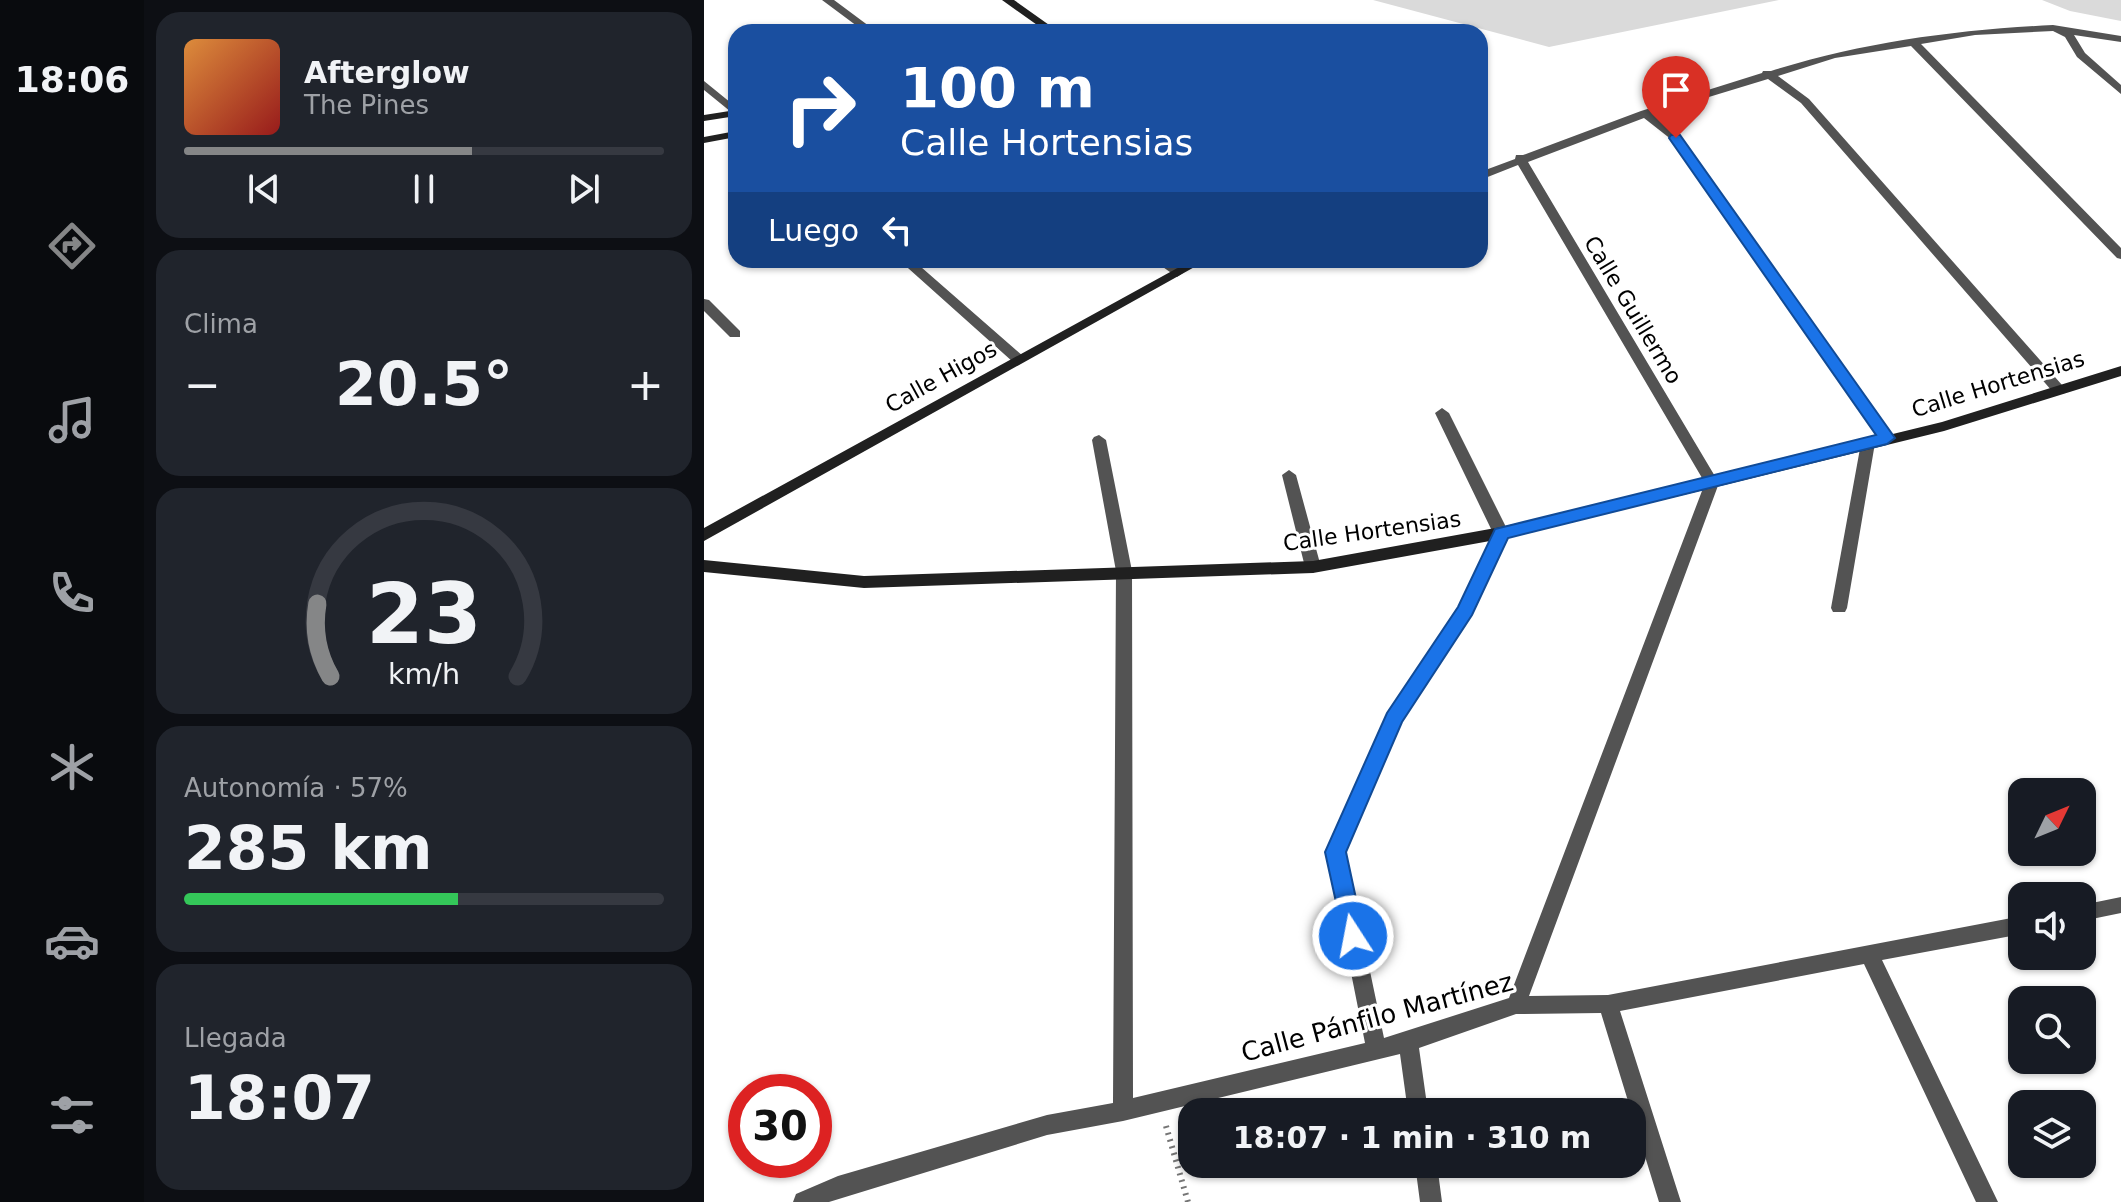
<!DOCTYPE html>
<html lang="es">
<meta charset="utf-8">
<style>
body{margin:0;font-family:"DejaVu Sans",sans-serif;background:#20242c;color:#f1f3f6;height:100vh;display:flex;flex-direction:column;font-size:30px;white-space:nowrap}
*{box-sizing:border-box;margin:0}
p{font-size:26px;color:#9ea1a6}
.icon{flex:none;width:44px;height:44px;fill:none;stroke:currentColor;stroke-width:2;stroke-linecap:round;stroke-linejoin:round}
.map{position:relative;flex:1;overflow:hidden}
.sheet{display:flex;flex-direction:column;gap:12px;padding:12px;background:#0d0f14;width:560px}
.sheet>*{flex:none}
.guide{position:absolute;left:24px;top:24px;width:760px;height:244px;border-radius:24px;box-shadow:0 2px 6px #0004;background:#1a4fa0;color:#fff;overflow:hidden}
.needle{width:52px;rotate:47deg}
.fabs{position:absolute;left:1304px;top:778px;display:grid;gap:16px}
.fabs a{display:grid;place-items:center;width:88px;height:88px;border-radius:16px;background:#171b24;box-shadow:0 2px 6px #0004;font-size:40px}
.speed{position:absolute;left:24px;top:1074px;display:flex;gap:16px;font-size:40px;font-weight:700;text-align:center}
.speed>*{display:grid;place-content:center;width:104px;height:104px;border-radius:50%;background:#171b24;box-shadow:0 2px 6px #0004;line-height:1}
.speed .limit{border:12px solid #d22;background:#fff;color:#111}
.pin{position:absolute;display:grid;place-items:center;width:68px;height:68px;color:#fff;margin:-82px -34px;border-radius:50% 50% 50% 0;rotate:-45deg;box-shadow:0 0 8px #0007}
.pin .icon{rotate:45deg}
.me{position:absolute;width:88px;margin:-44px;rotate:349deg;stroke-linejoin:round;filter:drop-shadow(0 0 6px #0008)}
.turn{display:flex;align-items:center;gap:28px;height:168px;padding:0 40px;font-size:36px}
.turn .icon{width:104px;height:104px;stroke-width:2.5}
.turn b{display:block;font-size:56px;line-height:68px}
.then{display:flex;align-items:center;height:76px;padding:0 40px;background:#0003;gap:16px;font-size:30px}
.big{font-size:60px;font-weight:600;line-height:1.1}
.sheet .widget{flex:1;display:flex;flex-direction:column;justify-content:center;gap:12px;min-width:0;padding:0 28px;border-radius:24px;background:#20242c}
.sheet .dial{align-items:center;gap:0}
.dial svg{height:208px;overflow:visible;fill:none;stroke:#363941;stroke-width:7;stroke-linecap:round;text-anchor:middle}
.dial text{fill:#f1f3f6;stroke:none}
.song{display:flex;align-items:center;gap:24px}
.cover{width:96px;height:96px;border-radius:12px;background:linear-gradient(135deg,hsl(30 70% 55%),hsl(0 70% 35%))}
.played{height:8px;border-radius:4px;background:linear-gradient(90deg,#858687 60%,#363941 60%)}
.keys{display:flex;justify-content:space-around;direction:ltr}
.heat{display:flex;justify-content:space-between;align-items:center;font-size:44px;direction:ltr}
.charge{height:12px;border-radius:6px;background:linear-gradient(90deg,#34c759 57%,#363941 0)}
.trip{position:absolute;left:474px;top:1098px;width:468px;height:80px;border-radius:24px;background:#171b24;box-shadow:0 2px 6px #0004;font-weight:600;line-height:80px;text-align:center}
main{display:flex;flex:1;min-height:0}
.dock{display:flex;flex-direction:column;width:144px;justify-content:space-around;align-items:center;background:#090b0e;color:#9ea1a6}
.dock .icon{width:56px;height:56px}
.dock .on{color:#858687}
.dock b{font-size:36px;color:#f1f3f6}
.map>svg:first-child{display:block}
.green{fill:#dadada}
.lines{fill:none;stroke-linecap:round;stroke-linejoin:round}
.path{stroke:#757575;stroke-width:6;stroke-dasharray:2 5;stroke-linecap:butt}
.street{fill:#535353;fill-rule:evenodd}
.secondary{fill:#202020;fill-rule:evenodd}
.route{fill:#1a73e8;stroke:#114b97;stroke-width:2}
.labels{text-anchor:middle;dominant-baseline:central;stroke-width:6;stroke-linejoin:round;paint-order:stroke}
.street-label{font-size:22px;fill:#000;stroke:#fff}
.near-street-label{font-size:26px;fill:#000;stroke:#fff}
</style>
<main>
<nav class="dock">
<b>18:06</b>
<svg class="icon on" aria-label="directions" viewBox="0 0 24 24"><path d="M12 3l9 9-9 9-9-9zM9 14v-3h6M13 9l2 2-2 2"/></svg>
<svg class="icon" aria-label="music" viewBox="0 0 24 24"><path d="M9 18V5l10-2v13"/><circle cx="6" cy="18" r="3"/><circle cx="16" cy="16" r="3"/></svg>
<svg class="icon" aria-label="phone" viewBox="0 0 24 24"><path d="M5 4h4l2 5-3 2q2 4 5 5l2-3 5 2v4C11 20 4 13 5 4z"/></svg>
<svg class="icon" aria-label="climate" viewBox="0 0 24 24"><path d="M12 3v18M4 7l16 10M4 17L20 7"/></svg>
<svg class="icon" aria-label="car" viewBox="0 0 24 24"><path d="M5 17H2v-5l4-1 3-4h7l3 4 3 1v5h-3M9 17h6M6 11h13"/><circle cx="7" cy="17" r="2"/><circle cx="17" cy="17" r="2"/></svg>
<svg class="icon" aria-label="filters" viewBox="0 0 24 24"><path d="M4 7h16M4 17h16"/><circle cx="9" cy="7" r="2"/><circle cx="15" cy="17" r="2"/></svg>
</nav>
<section class="sheet">
<div class="widget">
<div class="song"><i class="cover"></i><div><b>Afterglow</b><p>The Pines</p></div></div>
<div class="played"></div>
<div class="keys"><svg class="icon" aria-label="previous" viewBox="0 0 24 24"><path d="M18 5L8 12l10 7zM5 5v14"/></svg><svg class="icon" aria-label="pause" viewBox="0 0 24 24"><path d="M8 5v14M16 5v14"/></svg><svg class="icon" aria-label="next" viewBox="0 0 24 24"><path d="M6 5l10 7-10 7zM19 5v14"/></svg></div>
</div>
<div class="widget"><p>Clima</p>
<div class="heat"><a>−</a><b class="big">20.5°</b><a>+</a></div>
</div>
<div class="widget dial"><svg viewBox="0 0 100 80">
<path d="M14 69A42 42 0 1 1 86 69"/>
<path d="M14 69A42 42 0 0 1 9 41" stroke="#858687"/>
<text x="50" y="56" font-size="32" font-weight="700">23</text>
<text x="50" y="72" font-size="11">km/h</text>
</svg></div>
<div class="widget"><p>Autonomía · 57%</p><b class="big">285 km</b><div class="charge"></div></div>
<div class="widget"><p>Llegada</p><b class="big">18:07</b></div>
</section>
<div class="map">
<svg width="1417" height="1202" viewBox="0 0 1417 1202">
<rect width="100%" height="100%" fill="#fff"/>
<path class="green" d="M669,0H1075L845,47Z
M1338,0H1417V21L1366,11Z"/>
<g class="lines">
<path class="path" d="M462,1126L484,1202"/>
<path class="street" d="M118,0H130L173,32H161Z
M1349,25L1417,36V42L1370,35L1381,53L1417,85V94L1373,57L1361,37L1349,31L1271,35L1217,44L1417,248V259L1413,258L1207,46L1131,58L1074,76L1105,99L1358,385L1360,388L1353,393L1348,391L1097,103L1064,79L949,114L976,136L1188,435L1190,438L1188,441H1178L968,140L940,118L824,162L1015,483L825,996L904,995L1318,916V934L1178,960L1294,1202H1272L1160,964L916,1011L977,1202H955L897,1013L812,1014L715,1048L724,1112H704L696,1054L419,1121L343,1135L125,1202H89L92,1194L134,1176L343,1115L409,1103L412,571L388,440L390,437L395,435L402,440L428,571L429,1098L661,1043L623,852L684,713L755,607L789,533L731,413L738,408L745,413L805,533L768,614L697,721L641,852L680,1038L805,998L1001,483L814,165L776,180V172L811,159L812,155H819L937,111L1058,73L1059,71H1067C1160,42 1251,30 1349,25Z
M0,81L32,107V116L0,90Z
M195,260H209L319,356L321,359L319,362H309Z
M449,260H463L479,273L473,277Z
M0,299L5,300L36,331V337H26L0,311Z
M1164,438L1171,443L1143,608L1141,612H1129L1127,608L1157,443Z
M585,470L592,475L617,567L609,573L601,567L578,475Z
M1417,897V913L1378,921V905Z
M711,1164H733L738,1202H716Z"/>
<path class="secondary" d="M298,0H310L355,32H343Z
M32,110V116L0,121V115Z
M32,131V137L0,143V137Z
M488,260H503L0,541V528Z
M1417,366V376L1240,431L1008,488L797,539L609,573L160,588L0,572V560L160,576L609,561L797,527L1008,478L1238,422Z"/>
</g>
<path class="route" d="M967,135H976L1191,438L1183,444L804,538L768,615L698,722L642,852L660,936L657,943L649,946L641,943L621,852L683,713L754,607L791,529L1172,435L965,138Z"/>
<g class="labels">
<g class="street-label">
<text transform="translate(929 310) rotate(59)">Calle Guillermo</text>
<text transform="translate(237 377) rotate(-29)">Calle Higos</text>
<text transform="translate(1294 384) rotate(-17)">Calle Hortensias</text>
<text transform="translate(668 531) rotate(-8)">Calle Hortensias</text>
</g>
<g class="near-street-label">
<text transform="translate(673 1017) rotate(-15)">Calle Pánfilo Martínez</text>
</g>
</g>
</svg>
<div class="fabs">
<a><svg class="needle" viewBox="-14 -14 28 28"><path d="M0-13l5 13h-10z" fill="#e53935"/><path d="M0 13l5-13h-10z" fill="#9ea1a6"/></svg></a>
<a><svg class="icon" aria-label="sound" viewBox="0 0 24 24"><path d="M4 9h4l5-4v14l-5-4H4zM17 9q2 3 0 6"/></svg></a>
<a><svg class="icon" aria-label="search" viewBox="0 0 24 24"><circle cx="10" cy="10" r="6"/><path d="M15 15l6 6"/></svg></a>
<a><svg class="icon" aria-label="layers" viewBox="0 0 24 24"><path d="M12 4l9 5-9 5-9-5zM3 14l9 5 9-5"/></svg></a>
</div>
<div class="speed"><div class="limit">30</div></div>
<div class="pin" style="left:972px;top:138px;background:#d93025"><svg class="icon" aria-label="arrive" viewBox="0 0 24 24"><path d="M6 21V4h12l-3 4 3 4H6"/></svg></div>
<svg class="me" style="left:649px;top:936px" viewBox="-20 -20 40 40"><circle r="17" fill="#1a73e8" stroke="#fff" stroke-width="3"/><path d="M0-11L8 9 0 5-8 9z" fill="#fff"/></svg>
<div class="trip">18:07 · 1 min · 310 m</div>
<div class="guide">
<div class="turn"><svg class="icon" aria-label="right" viewBox="0 0 24 24"><path d="M7 20v-9h11M14 6l5 5-5 5"/></svg><div><b>100 m</b>Calle Hortensias</div></div>
<div class="then">Luego<svg class="icon" aria-label="left" viewBox="0 0 24 24"><path d="M17 20v-9H6M10 6l-5 5 5 5"/></svg></div>
</div>
</div>
</main>
